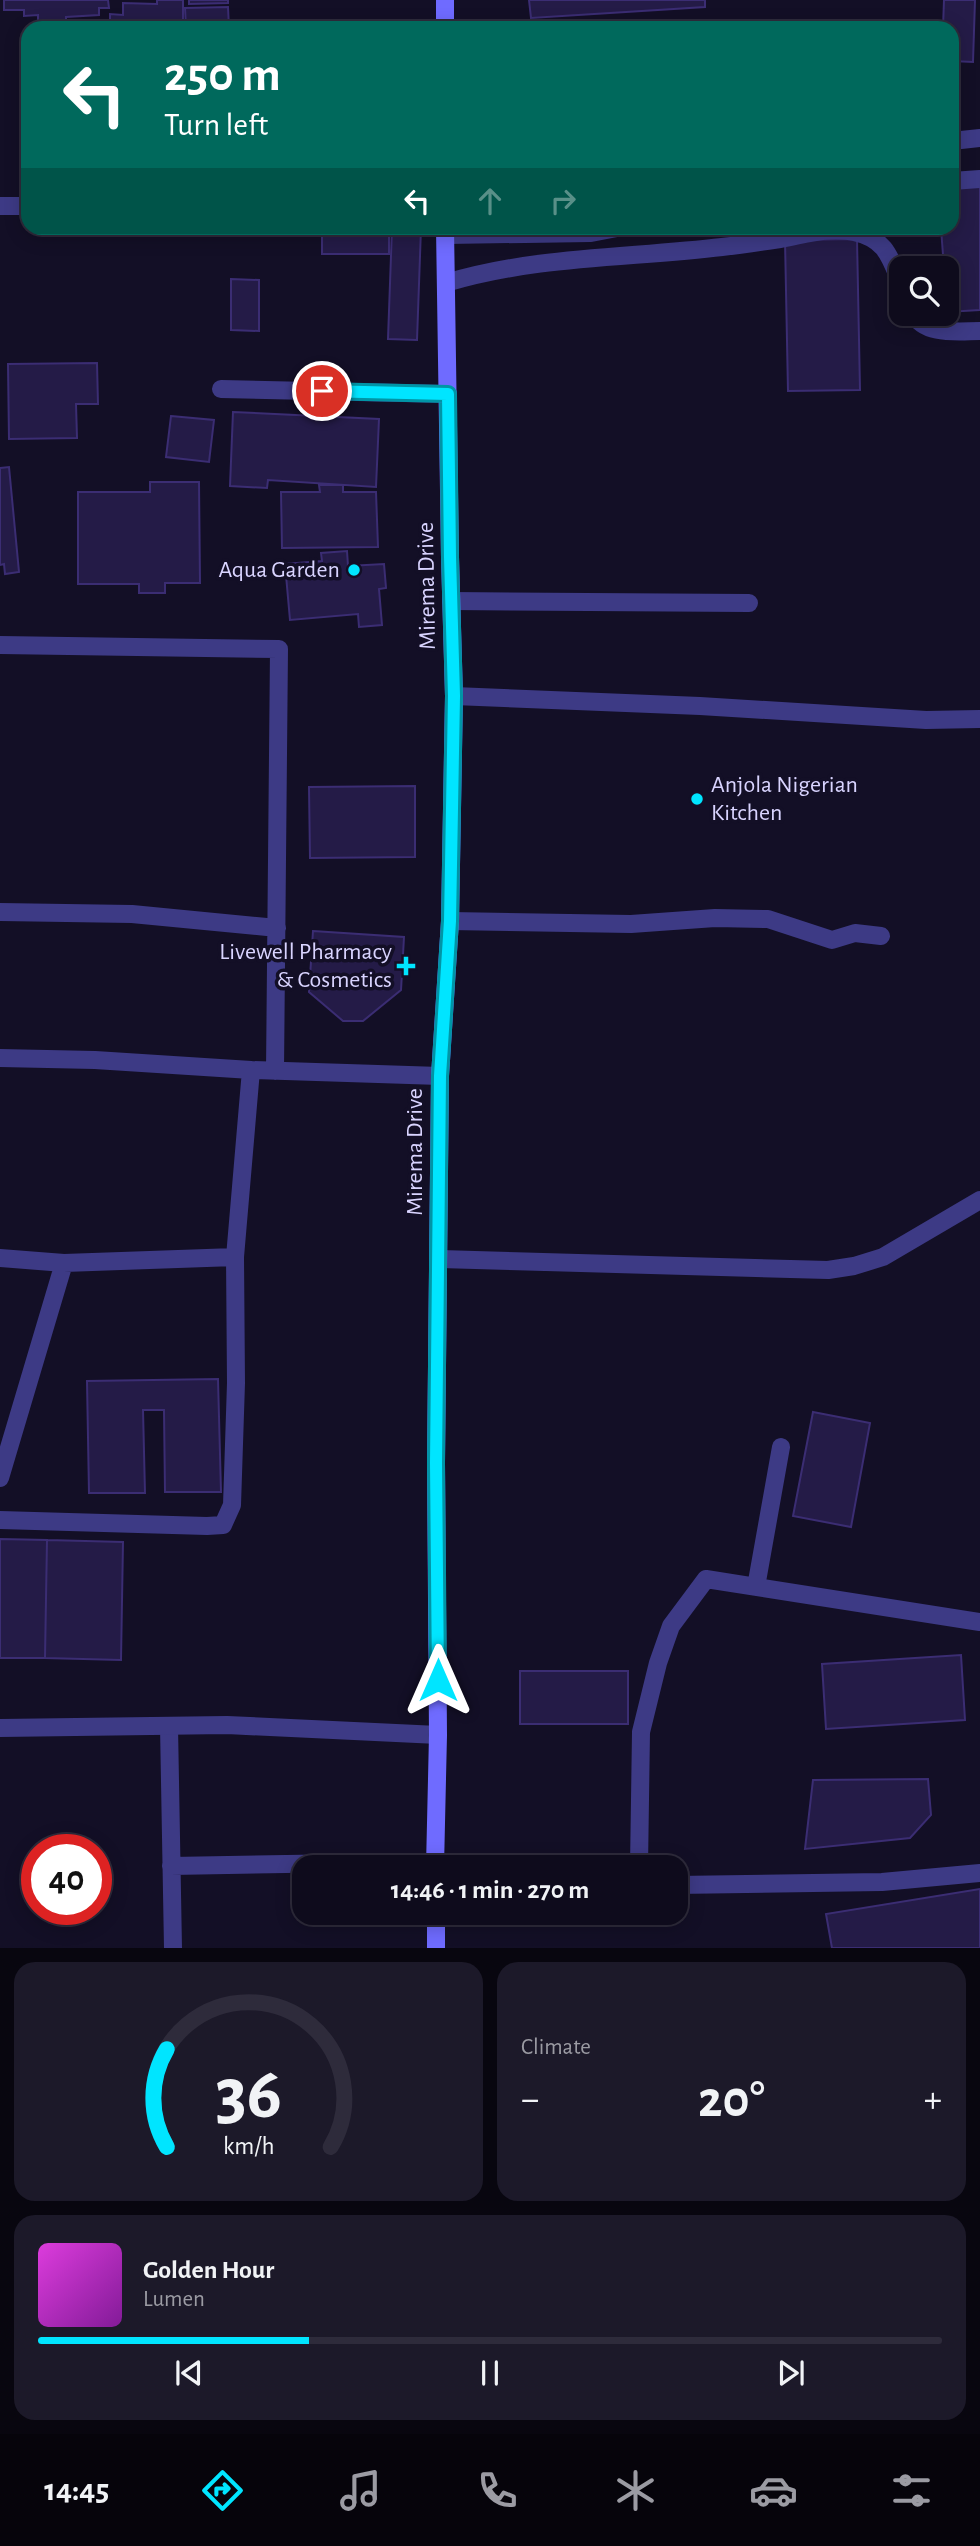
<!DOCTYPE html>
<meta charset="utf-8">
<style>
body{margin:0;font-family:"Alegreya Sans",sans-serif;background:#1c1929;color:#f1f3f6;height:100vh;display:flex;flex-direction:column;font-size:26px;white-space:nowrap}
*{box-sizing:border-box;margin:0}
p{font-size:23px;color:#9b9ba3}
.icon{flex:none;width:38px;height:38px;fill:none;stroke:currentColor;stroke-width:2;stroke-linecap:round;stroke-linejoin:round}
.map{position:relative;height:1948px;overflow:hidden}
.panel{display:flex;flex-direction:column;gap:14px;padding:14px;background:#08060f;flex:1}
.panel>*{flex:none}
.guide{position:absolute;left:21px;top:21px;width:938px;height:214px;border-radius:21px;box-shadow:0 4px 18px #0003,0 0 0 2px #2e2b3b;background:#00695c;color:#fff;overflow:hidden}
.fabs{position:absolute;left:889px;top:256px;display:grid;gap:14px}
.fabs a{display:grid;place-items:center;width:70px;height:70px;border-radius:14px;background:#0e0b1c;box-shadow:0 4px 18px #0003,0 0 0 2px #2e2b3b;font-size:35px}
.speed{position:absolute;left:21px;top:1834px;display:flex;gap:14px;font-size:35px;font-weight:700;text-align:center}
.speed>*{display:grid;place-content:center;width:91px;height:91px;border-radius:50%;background:#0e0b1c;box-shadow:0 4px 18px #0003,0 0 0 2px #2e2b3b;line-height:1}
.speed .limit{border:10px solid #d22;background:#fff;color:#111}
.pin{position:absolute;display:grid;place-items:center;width:60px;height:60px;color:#fff;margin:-30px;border:4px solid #fff;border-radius:50%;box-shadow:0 2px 7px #0007}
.me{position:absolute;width:77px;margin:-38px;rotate:0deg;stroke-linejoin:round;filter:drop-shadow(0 0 5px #0008)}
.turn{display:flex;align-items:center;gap:24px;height:147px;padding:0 28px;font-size:32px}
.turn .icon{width:91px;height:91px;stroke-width:2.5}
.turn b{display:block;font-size:49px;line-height:60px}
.lanes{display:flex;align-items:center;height:66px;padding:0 28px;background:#0003;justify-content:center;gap:35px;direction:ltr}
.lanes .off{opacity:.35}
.big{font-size:52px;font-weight:700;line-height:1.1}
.panel .card{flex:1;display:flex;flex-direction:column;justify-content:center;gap:10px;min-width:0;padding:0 24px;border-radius:21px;background:#1c1929}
.panel .dial{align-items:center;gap:0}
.dial svg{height:182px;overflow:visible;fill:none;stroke:#2e2b3b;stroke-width:7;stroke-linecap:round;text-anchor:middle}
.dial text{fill:#f1f3f6;stroke:none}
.song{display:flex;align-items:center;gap:21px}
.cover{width:84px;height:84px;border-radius:10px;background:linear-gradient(135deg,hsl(300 70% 55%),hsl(290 70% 35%))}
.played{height:7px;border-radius:4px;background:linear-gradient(90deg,#00e5ff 30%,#2e2b3b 30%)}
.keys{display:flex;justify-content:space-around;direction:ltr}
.heat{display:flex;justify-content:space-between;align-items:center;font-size:38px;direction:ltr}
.panel .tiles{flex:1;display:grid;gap:14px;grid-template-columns:1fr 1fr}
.card:last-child{grid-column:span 2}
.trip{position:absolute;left:292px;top:1855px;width:396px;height:70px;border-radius:21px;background:#0e0b1c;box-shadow:0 4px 18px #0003,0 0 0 2px #2e2b3b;font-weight:700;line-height:70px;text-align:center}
.tab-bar{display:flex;height:112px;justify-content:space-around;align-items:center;background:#06040b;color:#9b9ba3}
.tab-bar .icon{width:49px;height:49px}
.tab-bar .active{color:#00e5ff}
.tab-bar b{font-size:32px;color:#f1f3f6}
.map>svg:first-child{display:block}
.building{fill:#241b47;stroke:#3b2d73;stroke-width:2}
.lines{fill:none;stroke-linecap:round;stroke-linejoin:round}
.lane{stroke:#3d3a85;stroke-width:18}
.street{stroke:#3d3a85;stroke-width:18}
.secondary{stroke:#6f6bff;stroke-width:18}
.route-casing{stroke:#0095a6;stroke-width:18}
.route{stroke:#00e5ff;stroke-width:12}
.poi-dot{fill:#00e5ff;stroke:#130f26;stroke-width:2.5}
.labels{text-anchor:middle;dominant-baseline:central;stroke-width:7;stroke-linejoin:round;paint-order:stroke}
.poi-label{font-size:24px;fill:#d9d4ff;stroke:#130f26;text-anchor:end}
.street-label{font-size:24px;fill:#d9d4ff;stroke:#130f26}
</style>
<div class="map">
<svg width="980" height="1948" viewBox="0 0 980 1948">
<rect width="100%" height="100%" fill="#130f26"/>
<path class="building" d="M4,0H108L109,8H99V15L66,17V22L38,23V15L24,16V10H4Z
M157,0H183V28H110V14L123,15V3L157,4Z
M189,0H228V3L189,4Z
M529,0H705V7L531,18Z
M944,0H975L973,62L952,61V28H943Z
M228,7L229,28H186L185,8Z
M980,179V310L947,312V268H944L941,228H952V181Z
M322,228H389V254H322Z
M392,228H421L417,340L388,339Z
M857,239L860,390L788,391L785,240Z
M231,279L259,280V331L231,330Z
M97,363L98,404H76L77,438L9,439L8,364Z
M233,412L379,419L376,487L268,480L267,488L230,486Z
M171,416L214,420L209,462L166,457Z
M9,467L19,572L5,574L4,564L0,565V468Z
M150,482H199L200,583H165V593H139V584H78V492H150Z
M319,485H343V492H376L378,547L282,548L281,492H320Z
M347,551L348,566L384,564L386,588L379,589L382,625L359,627L358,614L290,620L285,564L322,561L321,553Z
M415,786V857L310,858L309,787Z
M313,931L404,937L401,990L363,1021H343L309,992Z
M218,1379L221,1492H165L164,1410H143L145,1493H89L87,1381Z
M813,1412L870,1423L851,1527L793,1516Z
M0,1539L47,1540L45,1658H0Z
M47,1540L123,1542L121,1660L45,1658Z
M961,1655L965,1720L826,1729L822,1664Z
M520,1671H628V1724H520Z
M928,1779L931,1815L910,1838L805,1849L813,1780Z
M980,1889V1948H832L826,1914Z"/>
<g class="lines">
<path class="lane" d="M221,389L448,394
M451,601L749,603
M756,1587L781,1447
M169,1726L173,1948
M171,1866L351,1863
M639,1867L641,1732L658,1663L671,1626L706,1579L980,1622
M676,1885L882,1882L980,1873"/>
<path class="street" d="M952,141L980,138
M952,181L980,179
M0,206H28
M446,235L591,233L617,228
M446,283C535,256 630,258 722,247C741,245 761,242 780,239C804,235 830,226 854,232C886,239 890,257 901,284
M913,313C924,336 958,331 980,331
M0,645L279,649L275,1071
M454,696L700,706L926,720L980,719
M0,912L132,914L277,928
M450,921L631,924L715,918L768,919L832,940L855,933L881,936
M0,1058L95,1060L251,1070L440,1076
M0,1258L64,1263L235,1257L251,1070
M440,1259L828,1270L854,1266L883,1257L980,1200
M0,1478L64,1263
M0,1520L207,1526L223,1525L232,1505L236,1383L235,1257
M0,1728L227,1725L438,1735"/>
<path class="secondary" d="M445,28V0
M435,1867L438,1735L436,1463L440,1076L450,921L454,696L450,557L445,228
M436,1913V1948"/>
</g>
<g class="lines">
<defs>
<path id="route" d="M322,391L448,394L450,557L454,696L450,921L440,1076L436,1463L438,1680"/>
</defs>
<use href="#route" class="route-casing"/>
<use href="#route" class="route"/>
</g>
<g class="poi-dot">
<circle cx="354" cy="570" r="7"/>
<circle cx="697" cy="799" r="7"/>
<path d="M402.5 955.5h7v7h7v7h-7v7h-7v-7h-7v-7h7z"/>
</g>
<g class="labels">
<g class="poi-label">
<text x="340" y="570">Aqua Garden</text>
<text x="711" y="785" text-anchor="start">Anjola Nigerian<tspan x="711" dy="28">Kitchen</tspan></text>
<text x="392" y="952">Livewell Pharmacy<tspan x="392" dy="28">&amp; Cosmetics</tspan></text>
</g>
<g class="street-label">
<text transform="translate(427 586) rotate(-91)">Mirema Drive</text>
<text transform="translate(415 1152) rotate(-90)">Mirema Drive</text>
</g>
</g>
</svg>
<div class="fabs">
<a><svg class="icon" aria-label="search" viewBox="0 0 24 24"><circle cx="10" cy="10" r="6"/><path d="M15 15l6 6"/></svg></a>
</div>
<div class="speed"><div class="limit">40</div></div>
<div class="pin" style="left:322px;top:391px;background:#d93025"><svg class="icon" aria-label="arrive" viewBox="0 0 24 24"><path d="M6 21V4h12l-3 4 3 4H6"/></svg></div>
<svg class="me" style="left:438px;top:1680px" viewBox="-20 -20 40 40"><path d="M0-17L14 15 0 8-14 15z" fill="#00e5ff" stroke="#fff" stroke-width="4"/></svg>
<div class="trip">14:46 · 1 min · 270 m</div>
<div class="guide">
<div class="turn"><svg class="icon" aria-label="left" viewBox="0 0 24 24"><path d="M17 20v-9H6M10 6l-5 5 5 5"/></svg><div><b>250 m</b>Turn left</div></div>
<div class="lanes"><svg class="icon" aria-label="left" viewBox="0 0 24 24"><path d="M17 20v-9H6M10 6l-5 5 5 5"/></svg><svg class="icon off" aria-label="ahead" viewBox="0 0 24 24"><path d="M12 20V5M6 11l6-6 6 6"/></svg><svg class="icon off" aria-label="right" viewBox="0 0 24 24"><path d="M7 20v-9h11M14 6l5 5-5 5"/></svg></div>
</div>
</div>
<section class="panel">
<div class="tiles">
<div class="card dial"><svg viewBox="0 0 100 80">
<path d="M14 69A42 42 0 1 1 86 69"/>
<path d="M14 69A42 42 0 0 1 14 26" stroke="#00e5ff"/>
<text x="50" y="56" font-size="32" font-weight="700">36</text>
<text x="50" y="72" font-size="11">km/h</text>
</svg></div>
<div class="card"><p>Climate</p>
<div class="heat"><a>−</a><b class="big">20°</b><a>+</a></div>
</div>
<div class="card">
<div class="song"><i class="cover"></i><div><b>Golden Hour</b><p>Lumen</p></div></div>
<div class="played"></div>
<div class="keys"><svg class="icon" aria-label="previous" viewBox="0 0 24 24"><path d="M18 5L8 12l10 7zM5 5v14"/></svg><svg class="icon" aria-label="pause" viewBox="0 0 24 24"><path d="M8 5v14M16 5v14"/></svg><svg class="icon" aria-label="next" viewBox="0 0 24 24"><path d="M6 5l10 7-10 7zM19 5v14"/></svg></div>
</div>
</div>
</section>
<nav class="tab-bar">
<b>14:45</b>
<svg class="icon active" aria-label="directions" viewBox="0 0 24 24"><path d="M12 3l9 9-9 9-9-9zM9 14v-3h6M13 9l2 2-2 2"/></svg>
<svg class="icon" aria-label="music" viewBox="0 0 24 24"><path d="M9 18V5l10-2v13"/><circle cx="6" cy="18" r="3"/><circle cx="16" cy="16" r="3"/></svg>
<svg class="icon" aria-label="phone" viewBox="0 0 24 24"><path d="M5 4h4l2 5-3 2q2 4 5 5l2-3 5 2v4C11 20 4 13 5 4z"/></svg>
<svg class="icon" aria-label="climate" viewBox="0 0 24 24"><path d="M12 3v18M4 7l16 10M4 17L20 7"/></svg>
<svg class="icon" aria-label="car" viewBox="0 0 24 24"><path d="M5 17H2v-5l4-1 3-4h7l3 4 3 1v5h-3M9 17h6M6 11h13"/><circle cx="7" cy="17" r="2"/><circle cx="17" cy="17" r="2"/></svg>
<svg class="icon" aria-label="filters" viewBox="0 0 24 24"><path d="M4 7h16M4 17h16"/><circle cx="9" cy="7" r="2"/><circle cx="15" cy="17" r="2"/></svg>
</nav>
